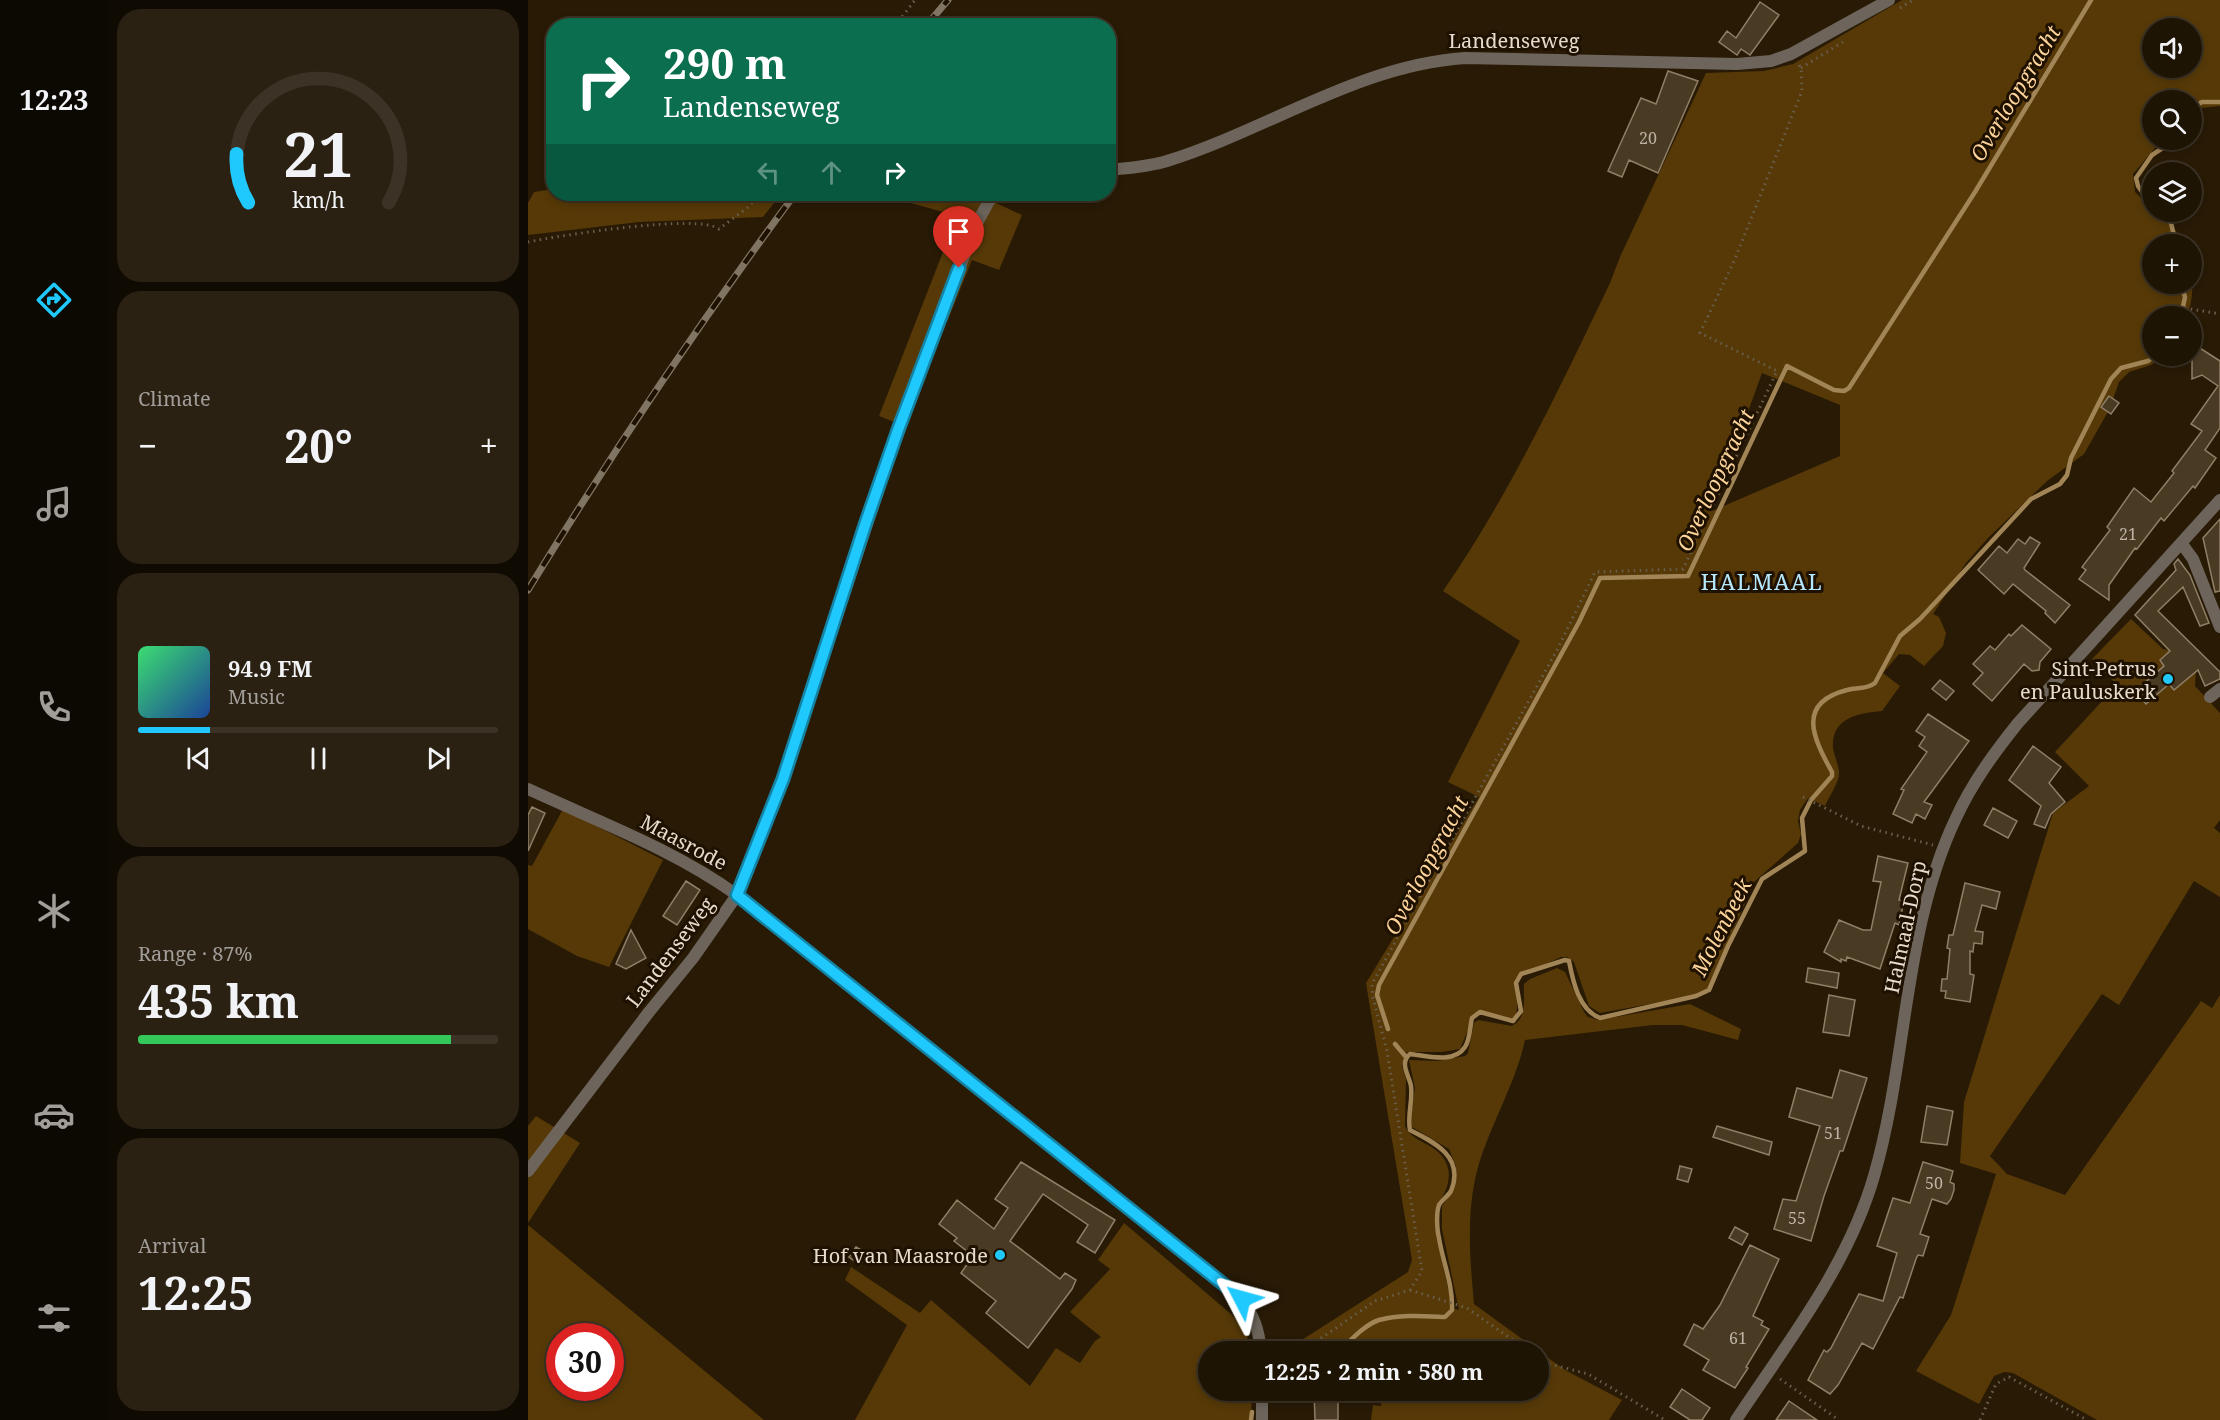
<!DOCTYPE html>
<meta charset="utf-8">
<style>
body{margin:0;font-family:"Noto Serif",serif;background:#2b2113;color:#f1f3f6;height:100vh;display:flex;flex-direction:column;font-size:22px;white-space:nowrap}
*{box-sizing:border-box;margin:0}
p{font-size:20px;color:#a19e9a}
.icon{flex:none;width:33px;height:33px;fill:none;stroke:currentColor;stroke-width:2;stroke-linecap:round;stroke-linejoin:round}
.map{position:relative;flex:1;overflow:hidden}
.details{display:flex;flex-direction:column;gap:9px;padding:9px;background:#100b02;width:420px}
.details>*{flex:none}
.hud{position:absolute;left:18px;top:18px;width:570px;height:183px;border-radius:24px;box-shadow:0 3px 9px #0003,0 0 0 2px #3c3326;background:#0b6e4f;color:#fff;overflow:hidden}
.fabs{position:absolute;left:1614px;top:18px;display:grid;gap:12px}
.fabs a{display:grid;place-items:center;width:60px;height:60px;border-radius:50%;background:#1e1404;box-shadow:0 3px 9px #0003,0 0 0 2px #3c3326;font-size:30px}
.speed{position:absolute;left:18px;top:1323px;display:flex;gap:12px;font-size:30px;font-weight:700;text-align:center}
.speed>*{display:grid;place-content:center;width:78px;height:78px;border-radius:50%;background:#1e1404;box-shadow:0 3px 9px #0003,0 0 0 2px #3c3326;line-height:1}
.speed .limit{border:9px solid #d22;background:#fff;color:#111}
.pin{position:absolute;display:grid;place-items:center;width:51px;height:51px;color:#fff;margin:-62px -26px;border-radius:50% 50% 50% 0;rotate:-45deg;box-shadow:0 0 6px #0007}
.pin .icon{rotate:45deg}
.me{position:absolute;width:66px;margin:-33px;rotate:309deg;stroke-linejoin:round;filter:drop-shadow(0 0 4px #0008)}
.turn{display:flex;align-items:center;gap:21px;height:126px;padding:0 18px;font-size:27px}
.turn .icon{width:78px;height:78px;stroke-width:2.5}
.turn b{display:block;font-size:42px;line-height:51px}
.lanes{display:flex;align-items:center;height:57px;padding:0 18px;background:#0003;justify-content:center;gap:30px;direction:ltr}
.lanes .off{opacity:.35}
.big{font-size:45px;font-weight:700;line-height:1.1}
.details .widget{flex:1;display:flex;flex-direction:column;justify-content:center;gap:9px;min-width:0;padding:0 21px;border-radius:24px;background:#2b2113}
.details .dial{align-items:center;gap:0}
.dial svg{height:156px;overflow:visible;fill:none;stroke:#3c3326;stroke-width:7;stroke-linecap:round;text-anchor:middle}
.dial text{fill:#f1f3f6;stroke:none}
.song{display:flex;align-items:center;gap:18px}
.cover{width:72px;height:72px;border-radius:9px;background:linear-gradient(135deg,hsl(140 70% 55%),hsl(220 70% 35%))}
.played{height:6px;border-radius:3px;background:linear-gradient(90deg,#20c9fd 20%,#3c3326 20%)}
.keys{display:flex;justify-content:space-around;direction:ltr}
.heat{display:flex;justify-content:space-between;align-items:center;font-size:33px;direction:ltr}
.charge{height:9px;border-radius:4px;background:linear-gradient(90deg,#34c759 87%,#3c3326 0)}
.trip{position:absolute;left:670px;top:1341px;width:351px;height:60px;border-radius:30px;background:#1e1404;box-shadow:0 3px 9px #0003,0 0 0 2px #3c3326;font-weight:700;line-height:60px;text-align:center}
main{display:flex;flex:1;min-height:0}
.dock{display:flex;flex-direction:column;width:108px;justify-content:space-around;align-items:center;background:#0c0802;color:#a19e9a}
.dock .icon{width:42px;height:42px}
.dock .selected{color:#20c9fd}
.dock b{font-size:27px;color:#f1f3f6}
.map>svg:first-child{display:block}
.green{fill:#563907;fill-rule:evenodd}
.lines{fill:none;stroke-linecap:round;stroke-linejoin:round}
.stream{stroke:#a28556;stroke-width:4.5}
.building{fill:#493a24;stroke:#907f67;stroke-width:1.5}
.path{stroke:#6a5e4c;stroke-width:3;stroke-dasharray:1.5 4.5;stroke-linecap:butt}
.minor{stroke:#6d655b;stroke-width:12}
.tertiary{stroke:#6d655b;stroke-width:12}
.rail-casing{stroke:#807463;stroke-width:7}
.rail{stroke:#1f1100;stroke-width:4.5;stroke-dasharray:14;stroke-linecap:butt}
.route-casing{stroke:#1583a4;stroke-width:15}
.route{stroke:#20c9fd;stroke-width:10}
.poi-dot{fill:#20c9fd;stroke:#1f1100;stroke-width:2}
.labels{text-anchor:middle;dominant-baseline:central;stroke-width:6;stroke-linejoin:round;paint-order:stroke}
.number-label{font-size:16px;fill:#beb3a4}
.street-label{font-size:20px;fill:#e5dbce;stroke:#1f1100}
.poi-label{font-size:20px;fill:#e5dbce;stroke:#1f1100;text-anchor:end}
.water-label{font-size:21px;font-style:italic;fill:#fdd49b;stroke:#1f1100}
.quarter-label{font-size:22px;letter-spacing:1.5px;fill:#b5e8fe;stroke:#1f1100}
</style>
<main>
<nav class="dock">
<b>12:23</b>
<svg class="icon selected" aria-label="directions" viewBox="0 0 24 24"><path d="M12 3l9 9-9 9-9-9zM9 14v-3h6M13 9l2 2-2 2"/></svg>
<svg class="icon" aria-label="music" viewBox="0 0 24 24"><path d="M9 18V5l10-2v13"/><circle cx="6" cy="18" r="3"/><circle cx="16" cy="16" r="3"/></svg>
<svg class="icon" aria-label="phone" viewBox="0 0 24 24"><path d="M5 4h4l2 5-3 2q2 4 5 5l2-3 5 2v4C11 20 4 13 5 4z"/></svg>
<svg class="icon" aria-label="climate" viewBox="0 0 24 24"><path d="M12 3v18M4 7l16 10M4 17L20 7"/></svg>
<svg class="icon" aria-label="car" viewBox="0 0 24 24"><path d="M5 17H2v-5l4-1 3-4h7l3 4 3 1v5h-3M9 17h6M6 11h13"/><circle cx="7" cy="17" r="2"/><circle cx="17" cy="17" r="2"/></svg>
<svg class="icon" aria-label="filters" viewBox="0 0 24 24"><path d="M4 7h16M4 17h16"/><circle cx="9" cy="7" r="2"/><circle cx="15" cy="17" r="2"/></svg>
</nav>
<section class="details">
<div class="widget dial"><svg viewBox="0 0 100 80">
<path d="M14 69A42 42 0 1 1 86 69"/>
<path d="M14 69A42 42 0 0 1 8 44" stroke="#20c9fd"/>
<text x="50" y="56" font-size="32" font-weight="700">21</text>
<text x="50" y="72" font-size="11">km/h</text>
</svg></div>
<div class="widget"><p>Climate</p>
<div class="heat"><a>−</a><b class="big">20°</b><a>+</a></div>
</div>
<div class="widget">
<div class="song"><i class="cover"></i><div><b>94.9 FM</b><p>Music</p></div></div>
<div class="played"></div>
<div class="keys"><svg class="icon" aria-label="previous" viewBox="0 0 24 24"><path d="M18 5L8 12l10 7zM5 5v14"/></svg><svg class="icon" aria-label="pause" viewBox="0 0 24 24"><path d="M8 5v14M16 5v14"/></svg><svg class="icon" aria-label="next" viewBox="0 0 24 24"><path d="M6 5l10 7-10 7zM19 5v14"/></svg></div>
</div>
<div class="widget"><p>Range · 87%</p><b class="big">435 km</b><div class="charge"></div></div>
<div class="widget"><p>Arrival</p><b class="big">12:25</b></div>
</section>
<div class="map">
<svg width="1692" height="1420" viewBox="0 0 1692 1420">
<rect width="100%" height="100%" fill="#281a05"/>
<path class="green" d="M1374,0H1692V106L1673,108L1664,116V100H1624V140H1646L1628,147L1605,174L1607,192L1624,209V212H1628L1649,232L1655,244H1624V284H1664V276C1665,289 1664,304 1659,316H1624V356H1635L1623,365L1601,372L1591,382L1582,408L1556,454L1519,481L1460,538L1438,563L1405,614L1411,617L1418,633L1415,646L1396,666L1382,655L1371,654L1355,673L1372,686L1354,711C1330,713 1303,718 1305,748C1306,756 1310,763 1311,771C1312,782 1301,796 1297,806L1280,798L1272,810L1270,821L1273,834L1270,843L1226,882L1180,990L1167,996L1072,1013L1061,1006L1046,962L1039,957H1033L990,977C985,992 993,1005 986,1020L947,1013L932,1049L914,1052H879L874,1066L878,1079L877,1126C884,1144 911,1142 919,1165C923,1176 920,1186 915,1196C913,1200 909,1203 908,1208C905,1228 920,1284 924,1308L931,1310L914,1229V1206L926,1189L929,1176L928,1166L921,1149L884,1127L883,1116L887,1088L881,1060L909,1061L937,1056L940,1053L946,1023L950,1020L984,1026C1000,1017 995,1000 996,984L1002,979L1029,968L1037,972L1056,1012L1060,1017L1070,1020L1162,1004L1213,1029L1210,1040L1154,1025H1125L997,1040C987,1086 961,1126 949,1171C938,1214 942,1260 946,1304L1037,1370L1094,1400L1081,1420H843L845,1405L853,1406L854,1391L1011,1390V1352H755L880,1272L884,1260L838,983L951,797L920,782L992,641L915,591C982,494 1031,389 1082,283L1092,257L1178,73L1236,71L1265,64ZM1624,28H1664V68H1624ZM1234,373L1312,405V456L1184,511Z
M25,189L26,194H253L235,217L111,222L0,235V203L6,192Z
M351,194H462L466,202L494,215L471,270L444,260L419,322L405,317L366,422L351,416L429,216Z
M1603,619L1635,649L1661,655L1668,669L1667,686L1692,713V820L1686,828L1692,833V897L1666,881L1591,1005L1574,994L1462,1156L1479,1174L1537,1195L1673,1001L1684,1008L1692,995V1420H1569L1485,1373L1476,1372L1466,1376L1451,1404L1388,1371L1423,1315L1468,1174L1432,1163L1436,1102L1525,813L1561,786L1527,752L1589,685L1564,659Z
M35,809L135,860L81,967L49,956L0,929V865L4,866Z
M8,1116L52,1143L0,1223V1126Z
M596,1223L703,1314L718,1331L722,1351L681,1352V1390L724,1391L723,1420H327L379,1325L317,1280L323,1267L392,1313L403,1300L502,1386L528,1348L552,1363L567,1341L573,1337L542,1312L582,1269L570,1260Z
M0,1225L236,1420H0ZM32,1336H82V1388H32Z"/>
<g class="lines">
<path class="stream" d="M1664,108L1674,102H1692
M1624,206L1610,186L1608,178L1624,155L1647,140
M1631,212L1643,223L1648,244
M1653,284L1657,297L1653,316
M860,1029L849,995L851,985L1051,622L1072,578L1160,576L1259,366L1306,390L1316,391L1321,388L1447,192L1563,0
M867,1044L878,1057
M811,1352C822,1341 836,1325 851,1320C872,1314 896,1316 917,1317L924,1310C925,1284 915,1263 911,1238C909,1230 908,1213 911,1205C914,1200 920,1196 923,1191C937,1157 906,1142 882,1130C879,1115 885,1101 883,1086C881,1075 871,1063 882,1054C899,1056 926,1064 937,1047C942,1040 942,1026 944,1018L952,1012L985,1021L993,1011L988,983L993,974L1037,960L1041,961C1045,982 1051,1010 1072,1018L1168,996L1181,990L1200,946L1234,879L1277,851L1274,818L1283,800L1304,776V772C1285,738 1268,703 1319,690C1329,687 1338,690 1347,683L1372,636L1392,619L1503,499L1532,484L1539,475L1543,458L1583,379L1593,368L1620,361L1627,356
M723,1420L724,1412"/>
</g>
<path class="building" d="M1232,2L1251,15L1222,55L1213,49L1209,55L1191,42L1199,31L1208,38Z
M1140,71L1170,81L1130,173L1101,160L1094,177L1080,171L1113,98L1128,104Z
M1664,343L1692,361V428L1677,450L1688,458L1667,488L1665,486L1636,521L1633,518L1609,549L1607,548L1581,585V600L1551,579L1558,570L1554,567L1582,530L1579,527L1606,488L1623,502L1646,473L1644,471L1674,431L1663,424L1690,386L1674,375L1664,379Z
M1581,396L1591,403L1583,414L1573,407Z
M1692,519V591L1687,592L1675,538Z
M1502,537L1512,543L1496,568L1497,570L1542,605L1527,623L1517,613L1518,611L1485,584L1476,594L1450,570L1471,546L1479,553L1490,539L1497,544Z
M1650,559L1662,575L1681,623L1672,626L1655,587L1630,611L1692,672V679L1677,686L1670,670L1646,690L1641,684L1618,704L1607,691L1636,666L1632,660L1642,651L1607,615L1648,570L1646,564Z
M1494,625L1523,649L1512,662L1511,670L1504,671L1496,664L1464,701L1445,684L1455,673L1445,664L1462,646L1467,650L1481,634L1483,636Z
M1412,680L1426,691L1418,700L1404,689Z
M1400,714L1441,741L1396,802L1404,805L1397,819L1388,814L1384,823L1365,814L1376,790L1373,789L1399,752L1391,746L1397,737L1388,731Z
M1505,746L1533,767L1521,783L1537,802L1523,814L1517,828L1506,824L1513,806L1481,780Z
M4,807L17,813L0,851V815Z
M1465,808L1489,821L1480,838L1456,825Z
M1350,856L1380,863L1371,900L1376,901L1371,925L1367,923L1352,969L1319,957L1318,961L1313,959V962L1296,952L1311,920L1335,930H1343L1353,882L1345,881Z
M158,881L172,890L149,925L135,916Z
M1437,883L1472,892L1468,909L1454,905L1447,931L1455,932L1454,944L1446,943L1445,952L1442,951V974L1446,975L1442,1002L1417,998L1418,991H1413L1414,979H1419L1422,949L1419,948L1421,935H1425Z
M103,930L118,958L98,969L88,964Z
M1280,968L1311,973L1309,988L1278,982Z
M1301,995L1327,1000L1321,1036L1295,1032Z
M1312,1070L1339,1078L1315,1151H1312L1296,1196L1283,1241L1246,1229L1255,1199L1268,1201L1292,1126L1261,1117L1269,1088L1304,1098Z
M1399,1106L1425,1111L1419,1145L1393,1142Z
M1189,1126L1244,1142L1241,1155L1185,1137Z
M493,1162L587,1220L567,1253L549,1242L560,1225L515,1194L482,1241L532,1279L537,1273L548,1280L544,1289L500,1348L458,1313L468,1301L433,1273L445,1256L426,1241L429,1238L411,1224L429,1200L466,1229L480,1208L467,1199Z
M1395,1162L1425,1171L1422,1182L1426,1184V1190L1423,1199L1419,1204L1404,1199L1392,1234L1401,1237L1395,1256L1390,1255L1388,1259L1375,1298L1372,1297L1345,1349L1334,1343L1310,1385L1302,1394L1280,1380L1296,1350L1299,1352L1303,1348L1331,1294L1355,1301L1369,1253L1349,1246L1365,1198L1382,1203Z
M1152,1166L1164,1169L1160,1182L1149,1179Z
M1207,1227L1220,1234L1214,1245L1201,1238Z
M1222,1245L1251,1259L1225,1316L1235,1321L1233,1325L1241,1329L1218,1367L1220,1368L1207,1388L1175,1370L1181,1360L1156,1345L1166,1324L1175,1329L1192,1305Z
M328,1247L340,1254L332,1265L321,1257Z
M1154,1389L1182,1408L1174,1420H1162L1142,1407Z
M786,1390H849L850,1401L810,1402V1420H787Z
M1261,1401L1289,1420H1248Z"/>
<g class="lines">
<path class="path" d="M1372,8L1385,0
M367,26L387,0
M1273,68L1315,42
M0,242C30,236 170,213 191,229L219,208L232,194
M1645,306L1692,314
M1275,797L1333,826L1405,845
M882,1290L939,1308L1002,1352
M773,1352L847,1301L882,1290L894,1271L859,1051L845,998L844,984L1029,650L1067,572L1155,569L1249,371L1172,333L1207,259L1274,91L1273,68L1271,65
M1011,1358L1018,1363L1060,1374L1137,1420
M1252,1379L1311,1420
M1452,1420L1468,1384L1481,1377L1559,1420"/>
<path class="minor" d="M580,170C600,168 620,167 639,161C739,130 831,65 937,58L1209,64L1243,61L1263,54L1361,0
M1654,544L1665,559L1692,627
M1682,697L1692,689
M0,789C71,822 145,849 209,895L714,1299C726,1316 731,1330 733,1352
M0,1171L121,1012L165,958L209,895L255,779L370,430L447,227L461,201L468,194
M734,1390V1420"/>
<path class="tertiary" d="M1208,1420C1259,1343 1320,1266 1346,1176C1380,1059 1375,929 1428,818C1444,783 1466,753 1490,723L1692,500"/>
<defs>
<path id="rail" d="M398,26L420,0
M0,590C83,454 172,322 267,194"/>
</defs>
<use href="#rail" class="rail-casing"/>
<use href="#rail" class="rail"/>
</g>
<g class="lines">
<defs>
<path id="route" d="M431,268L370,430L337,525L255,779L209,895L714,1299"/>
</defs>
<use href="#route" class="route-casing"/>
<use href="#route" class="route"/>
</g>
<g class="poi-dot">
<circle cx="1640" cy="679" r="6"/>
<circle cx="472" cy="1255" r="6"/>
</g>
<g class="labels">
<g class="number-label">
<text x="1120" y="138">20</text>
<text x="1600" y="534">21</text>
<text x="1305" y="1133">51</text>
<text x="1406" y="1183">50</text>
<text x="1269" y="1218">55</text>
<text x="1210" y="1338">61</text>
</g>
<g class="street-label">
<text x="986" y="40">Landenseweg</text>
<text transform="translate(156 842) rotate(28)">Maasrode</text>
<text transform="translate(1377 927) rotate(-78)">Halmaal-Dorp</text>
<text transform="translate(142 952) rotate(-53)">Landenseweg</text>
</g>
<g class="poi-label">
<text x="1628" y="668">Sint-Petrus<tspan x="1628" dy="23">en Pauluskerk</tspan></text>
<text x="460" y="1255">Hof van Maasrode</text>
</g>
<g class="water-label">
<text transform="translate(1487 93) rotate(-59)">Overloopgracht</text>
<text transform="translate(1187 480) rotate(-65)">Overloopgracht</text>
<text transform="translate(898 865) rotate(-62)">Overloopgracht</text>
<text transform="translate(1193 927) rotate(-63)">Molenbeek</text>
</g>
<g class="quarter-label">
<text x="1234" y="581">HALMAAL</text>
</g>
</g>
</svg>
<div class="fabs">
<a><svg class="icon" aria-label="sound" viewBox="0 0 24 24"><path d="M4 9h4l5-4v14l-5-4H4zM17 9q2 3 0 6"/></svg></a>
<a><svg class="icon" aria-label="search" viewBox="0 0 24 24"><circle cx="10" cy="10" r="6"/><path d="M15 15l6 6"/></svg></a>
<a><svg class="icon" aria-label="layers" viewBox="0 0 24 24"><path d="M12 4l9 5-9 5-9-5zM3 14l9 5 9-5"/></svg></a>
<a>+</a>
<a>−</a>
</div>
<div class="speed"><div class="limit">30</div></div>
<div class="pin" style="left:431px;top:268px;background:#d93025"><svg class="icon" aria-label="arrive" viewBox="0 0 24 24"><path d="M6 21V4h12l-3 4 3 4H6"/></svg></div>
<svg class="me" style="left:714px;top:1299px" viewBox="-20 -20 40 40"><path d="M0-17L14 15 0 8-14 15z" fill="#20c9fd" stroke="#fff" stroke-width="4"/></svg>
<div class="trip">12:25 · 2 min · 580 m</div>
<div class="hud">
<div class="turn"><svg class="icon" aria-label="right" viewBox="0 0 24 24"><path d="M7 20v-9h11M14 6l5 5-5 5"/></svg><div><b>290 m</b>Landenseweg</div></div>
<div class="lanes"><svg class="icon off" aria-label="left" viewBox="0 0 24 24"><path d="M17 20v-9H6M10 6l-5 5 5 5"/></svg><svg class="icon off" aria-label="ahead" viewBox="0 0 24 24"><path d="M12 20V5M6 11l6-6 6 6"/></svg><svg class="icon" aria-label="right" viewBox="0 0 24 24"><path d="M7 20v-9h11M14 6l5 5-5 5"/></svg></div>
</div>
</div>
</main>
